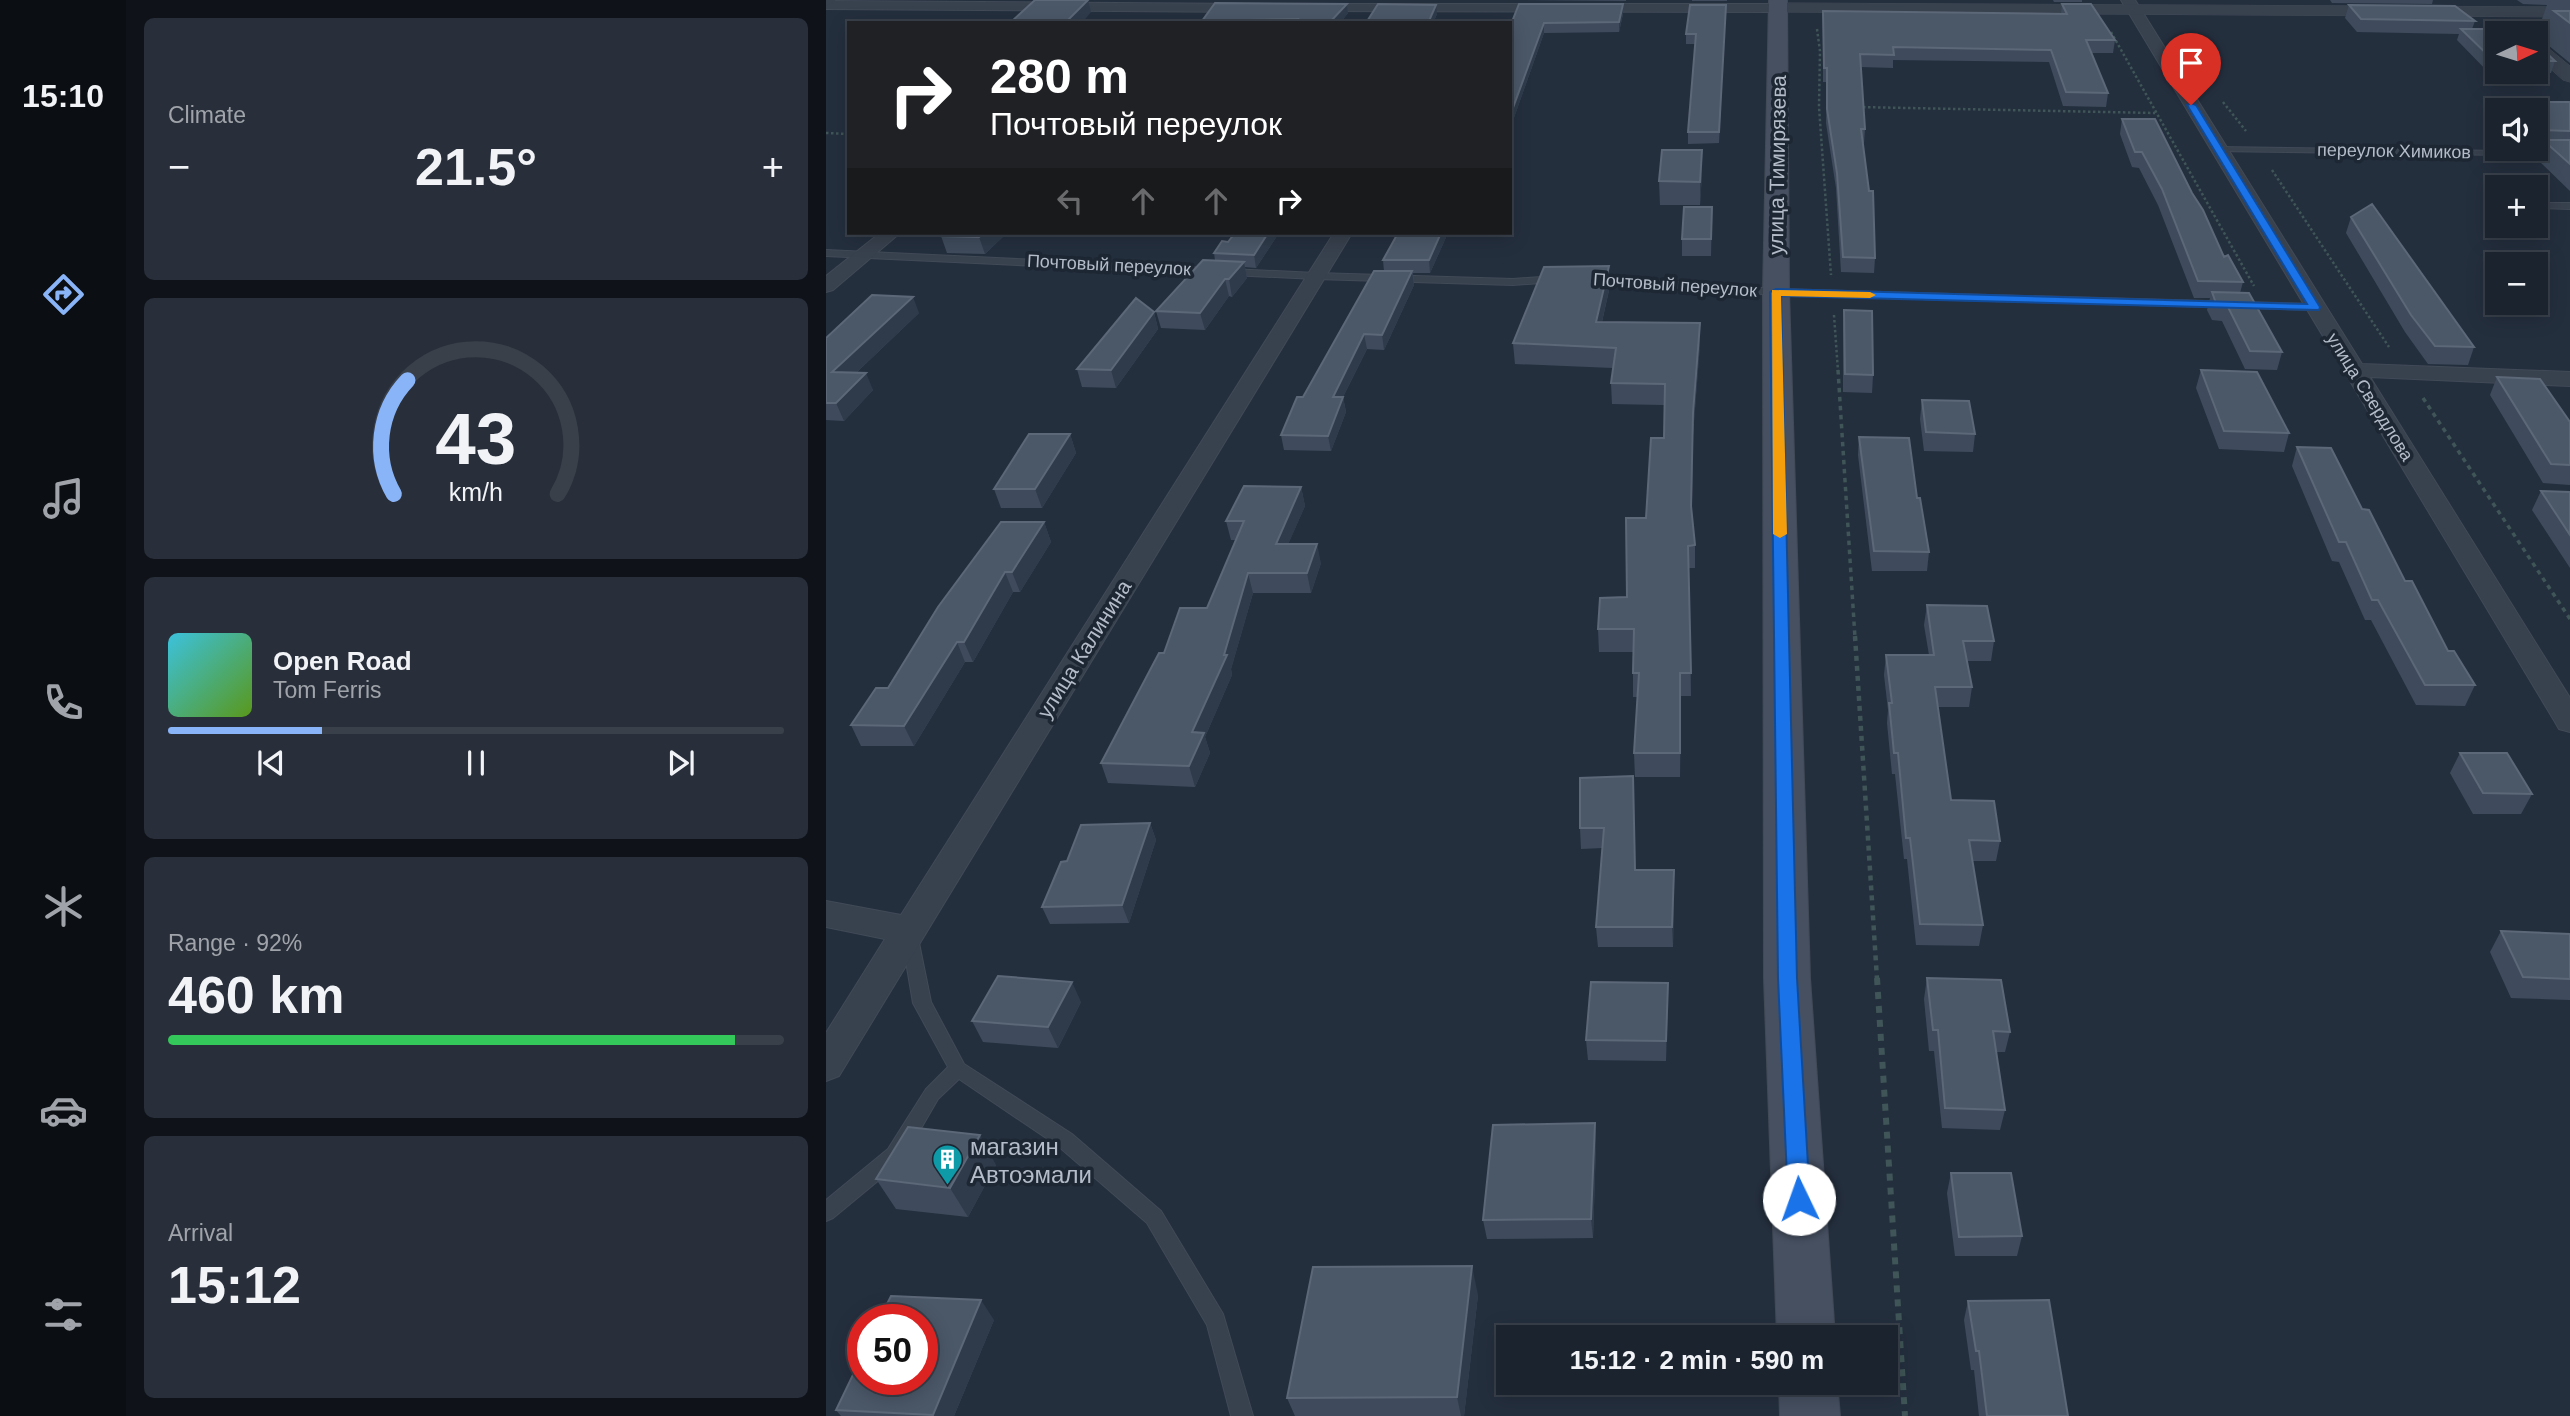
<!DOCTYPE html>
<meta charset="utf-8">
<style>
body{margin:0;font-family:Arial,sans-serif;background:#282f3a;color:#f1f3f6;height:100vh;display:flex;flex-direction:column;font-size:26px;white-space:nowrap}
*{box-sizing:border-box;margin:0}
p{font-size:23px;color:#a0a4aa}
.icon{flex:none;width:38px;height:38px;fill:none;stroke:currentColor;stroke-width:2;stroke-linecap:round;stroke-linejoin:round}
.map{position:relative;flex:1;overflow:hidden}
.details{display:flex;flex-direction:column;gap:18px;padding:18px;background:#0f1319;width:700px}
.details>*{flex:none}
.hud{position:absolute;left:21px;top:21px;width:665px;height:214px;border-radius:0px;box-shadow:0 4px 18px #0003,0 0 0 2px #39404a;background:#202124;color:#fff;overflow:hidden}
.needle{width:46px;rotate:86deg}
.tools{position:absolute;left:1659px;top:21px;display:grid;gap:14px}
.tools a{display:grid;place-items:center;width:63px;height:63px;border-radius:0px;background:#1b232e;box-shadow:0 4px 18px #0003,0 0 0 2px #39404a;font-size:35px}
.speed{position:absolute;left:21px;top:1304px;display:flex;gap:14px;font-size:35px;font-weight:700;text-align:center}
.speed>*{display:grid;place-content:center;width:91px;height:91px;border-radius:50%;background:#1b232e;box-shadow:0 4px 18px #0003,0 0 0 2px #39404a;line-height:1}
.speed .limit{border:10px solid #d22;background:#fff;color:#111}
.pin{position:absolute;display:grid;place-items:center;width:60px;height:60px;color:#fff;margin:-72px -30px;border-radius:50% 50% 50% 0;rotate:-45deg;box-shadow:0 0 7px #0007}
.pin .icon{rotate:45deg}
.me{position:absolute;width:77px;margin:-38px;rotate:357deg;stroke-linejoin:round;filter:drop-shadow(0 0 5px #0008)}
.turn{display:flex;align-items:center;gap:24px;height:147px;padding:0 28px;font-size:32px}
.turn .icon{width:91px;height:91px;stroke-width:2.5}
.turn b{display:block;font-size:49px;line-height:60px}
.lanes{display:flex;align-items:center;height:66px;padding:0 28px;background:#0003;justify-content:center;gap:35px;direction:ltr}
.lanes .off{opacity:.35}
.big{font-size:52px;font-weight:800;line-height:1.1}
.details .tile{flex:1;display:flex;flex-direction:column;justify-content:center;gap:10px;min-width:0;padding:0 24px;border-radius:10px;background:#282f3a}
.details .dial{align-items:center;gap:0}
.dial svg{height:182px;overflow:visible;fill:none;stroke:#39404a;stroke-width:7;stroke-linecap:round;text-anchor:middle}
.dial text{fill:#f1f3f6;stroke:none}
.song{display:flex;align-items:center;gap:21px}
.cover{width:84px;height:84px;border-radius:10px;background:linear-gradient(135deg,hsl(190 70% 55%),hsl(90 70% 35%))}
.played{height:7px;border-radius:4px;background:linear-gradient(90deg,#8ab4f8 25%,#39404a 25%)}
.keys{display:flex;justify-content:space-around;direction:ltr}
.heat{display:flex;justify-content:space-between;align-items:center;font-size:38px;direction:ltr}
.charge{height:10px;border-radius:5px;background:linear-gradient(90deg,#34c759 92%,#39404a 0)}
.trip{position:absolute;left:670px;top:1325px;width:402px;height:70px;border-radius:0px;background:#1b232e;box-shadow:0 4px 18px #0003,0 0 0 2px #39404a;font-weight:800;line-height:70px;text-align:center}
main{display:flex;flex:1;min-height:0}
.tabs{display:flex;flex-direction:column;width:126px;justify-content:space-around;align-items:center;background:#0b0e12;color:#a0a4aa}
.tabs .icon{width:49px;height:49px}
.tabs .current{color:#8ab4f8}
.tabs b{font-size:32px;color:#f1f3f6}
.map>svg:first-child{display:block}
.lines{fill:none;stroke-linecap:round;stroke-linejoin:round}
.service-casing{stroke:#414a57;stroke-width:2}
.minor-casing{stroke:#414a57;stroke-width:2}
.tertiary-casing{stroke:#414a57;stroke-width:1}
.secondary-casing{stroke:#414a57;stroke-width:2}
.path-far3{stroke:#3f5557;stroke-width:2.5;stroke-dasharray:2.5 2.5;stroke-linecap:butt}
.path-far2{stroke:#3f5557;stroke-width:3.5;stroke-dasharray:4.5 4.5;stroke-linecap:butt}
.path-far1{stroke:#3f5557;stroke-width:4.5;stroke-dasharray:5 5;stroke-linecap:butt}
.path{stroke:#3f5557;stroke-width:6;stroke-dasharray:7 7;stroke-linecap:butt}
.service{fill:#38414e;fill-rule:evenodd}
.minor{fill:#38414e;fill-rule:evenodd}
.tertiary{fill:#38414e;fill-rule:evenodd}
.secondary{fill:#465061;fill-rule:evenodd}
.wall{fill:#3f4b5c;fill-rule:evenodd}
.shaded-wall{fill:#2f3b4b}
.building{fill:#4b5868;stroke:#5c6777;stroke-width:2}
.route{fill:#1a73e8;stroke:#114b97;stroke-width:2}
.slow{fill:#f59e0b}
.labels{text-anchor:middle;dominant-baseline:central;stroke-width:7;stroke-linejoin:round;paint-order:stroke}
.far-street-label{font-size:18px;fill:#b4bcc9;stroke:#1d2633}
.street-label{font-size:21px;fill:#b4bcc9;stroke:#1d2633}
.near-poi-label{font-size:24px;fill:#b4bcc9;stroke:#1d2633;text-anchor:start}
</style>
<main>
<nav class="tabs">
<b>15:10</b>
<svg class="icon current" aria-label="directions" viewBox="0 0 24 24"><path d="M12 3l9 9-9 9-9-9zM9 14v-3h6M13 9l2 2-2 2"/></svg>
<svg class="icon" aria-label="music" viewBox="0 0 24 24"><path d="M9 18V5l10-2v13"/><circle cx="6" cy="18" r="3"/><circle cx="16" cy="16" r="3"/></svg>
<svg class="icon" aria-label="phone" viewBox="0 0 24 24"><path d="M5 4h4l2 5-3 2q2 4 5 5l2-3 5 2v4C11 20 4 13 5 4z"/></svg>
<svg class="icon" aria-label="climate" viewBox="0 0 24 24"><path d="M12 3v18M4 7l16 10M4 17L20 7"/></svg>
<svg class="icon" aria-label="car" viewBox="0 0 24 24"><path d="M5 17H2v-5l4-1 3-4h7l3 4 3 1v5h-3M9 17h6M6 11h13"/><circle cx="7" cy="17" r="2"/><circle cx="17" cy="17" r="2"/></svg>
<svg class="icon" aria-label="filters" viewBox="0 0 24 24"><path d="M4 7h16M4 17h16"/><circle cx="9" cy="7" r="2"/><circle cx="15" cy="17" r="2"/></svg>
</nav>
<section class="details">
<div class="tile"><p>Climate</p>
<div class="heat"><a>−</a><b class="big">21.5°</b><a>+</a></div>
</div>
<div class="tile dial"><svg viewBox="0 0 100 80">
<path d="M14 69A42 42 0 1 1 86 69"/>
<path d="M14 69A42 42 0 0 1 20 19" stroke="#8ab4f8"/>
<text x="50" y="56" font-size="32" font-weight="700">43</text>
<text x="50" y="72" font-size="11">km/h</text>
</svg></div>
<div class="tile">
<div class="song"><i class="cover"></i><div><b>Open Road</b><p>Tom Ferris</p></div></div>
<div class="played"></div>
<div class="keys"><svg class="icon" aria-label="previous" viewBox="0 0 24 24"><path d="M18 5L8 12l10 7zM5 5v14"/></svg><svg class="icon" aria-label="pause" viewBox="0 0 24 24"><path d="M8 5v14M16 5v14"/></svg><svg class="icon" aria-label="next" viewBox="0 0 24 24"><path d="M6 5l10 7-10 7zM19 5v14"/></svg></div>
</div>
<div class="tile"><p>Range · 92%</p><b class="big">460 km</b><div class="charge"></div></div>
<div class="tile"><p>Arrival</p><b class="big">15:12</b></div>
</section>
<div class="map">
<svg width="1744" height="1416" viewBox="0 0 1744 1416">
<rect width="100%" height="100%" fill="#242f3e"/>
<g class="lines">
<defs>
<path id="service" d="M1392,147L1744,152V156L1389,151L1388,149Z
M1689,181H1695L1700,187H1692L1688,183Z
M1710,200L1715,203H1744V209L1710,208Z
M0,250L490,273L687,279L729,276L734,279L729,282L687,285L490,279L0,256Z
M767,276L950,289L1489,304L1494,307L1489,310L950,295L764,281V277Z
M84,932L90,933L92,938L105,1002L138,1064L246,1134L335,1211L397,1314L427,1416H405L381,1325L321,1223L232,1146L133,1079L112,1099L76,1161L7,1218L0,1221V1200L62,1149L100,1089L122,1067L87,1003L76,938L78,933Z"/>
<path id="minor" d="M1295,0H1309L1536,364L1744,372V386L1544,377L1744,698V732L1733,729L1729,722Z
M0,1L424,4L431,8L424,12L0,9Z
M480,4H953L960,8L953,12L475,11L473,8Z
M54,233H74L7,290L0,292V276Z
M508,233H526L13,1076L0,1081V1033L59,939L0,927V901L75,915Z"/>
<path id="tertiary" d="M0,0H10L0,6Z
M953,3L1744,7V17L947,12L945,8Z
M1710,42L1716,43L1744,66V82L1737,80L1710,56Z"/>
<path id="secondary" d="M943,0H961L963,292L984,978L1009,1337H951L938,978L937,292Z
M953,1382H1011L1014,1416H954Z"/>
</defs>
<use href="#service" class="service-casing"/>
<use href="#minor" class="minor-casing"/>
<use href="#tertiary" class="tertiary-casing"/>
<use href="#secondary" class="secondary-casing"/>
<path class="path-far3" d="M991,29L994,51L993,107L1005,275
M1285,32L1428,286
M1397,102L1420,131
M1032,107L1329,113
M0,133L23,134
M1446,170L1563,347
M1008,315L1012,371"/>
<path class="path-far2" d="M1012,370L1029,638
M1597,398L1744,619"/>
<path class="path-far1" d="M1029,636L1051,979"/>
<path class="path" d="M1051,978L1079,1416"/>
<use href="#service" class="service"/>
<use href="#minor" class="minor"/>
<use href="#tertiary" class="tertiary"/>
<use href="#secondary" class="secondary"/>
</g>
<path class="wall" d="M698,0H800V1Z
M866,0H901V1H866Z
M1227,0H1256V2H1228Z
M1504,0H1607L1606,4L1506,3Z
M1691,0H1744V63L1717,41L1723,25L1716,19L1721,5L1697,4Z
M521,4L522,13L514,23H377L376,21Z
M797,4V14L793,32L718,33L684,129V27Z
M1236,4L1289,40L1287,53H1266L1282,93L1280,107L1237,106L1223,62L1067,60V68L1035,67L1039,129L1038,143H1037L1049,258L1048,273L1015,272L1010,188L1000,123L1001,82H997V11L1235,14Z
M900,5L893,143L862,144V132L869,44H860V34Z
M1523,5L1629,6L1649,21L1646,29H1712L1713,46L1729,61L1725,73H1663L1631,40L1633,34L1531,32L1519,18ZM1671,33H1710V72H1671Z
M611,14L607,23H540Z
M1675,102H1744V191L1710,158L1713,149H1700H1710V110H1672Z
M1296,119L1417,282L1414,293L1456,352L1451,370L1419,369L1396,321L1386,320L1381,310L1384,298H1368L1332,205L1313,168L1306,167L1294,134Z
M876,173L874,205H834L833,181Z
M886,207L885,256H856V239Z
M1525,217L1648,347L1642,365L1602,364L1579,332L1520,233Z
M181,233L159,254L121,253L115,236Z
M453,233L430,268L419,267L421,278L406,297L403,296L379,330L335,328L330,311L389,260L388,253L402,242Z
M622,233L604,273H587L588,285L558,350L541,349L517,397L520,412L505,451L458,450L455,435L477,397L558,271L557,260Z
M784,286L776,322L874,323V344L867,435L866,511L869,545V568H863L865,696H855L854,777H809L808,753L812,697H807V652H773L772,629L801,597L820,518L838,438V405L786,404L785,383L787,368L689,364L687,343Z
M1018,310L1047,375L1046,393L1017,392V327Z
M328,312L332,329L290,388L256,387L251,369Z
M93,313L30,373L47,390L18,421L0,420V338Z
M1375,370L1463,433L1458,452L1393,449L1370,388Z
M1671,377L1744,422V485L1717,483L1664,395Z
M1096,400L1149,434L1147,452L1098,451L1094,419Z
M244,434L250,453L216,508H175L168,489Z
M1033,437L1091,498L1103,552L1101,571H1046L1032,455Z
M1471,447L1536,509L1622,651L1649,685L1639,706L1590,705L1545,620H1539L1513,562L1506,561L1466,466Z
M475,487L479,506L462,544L495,563L485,593H427L405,669L406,675L379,737L384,753L369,787L282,783L275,763L338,653L381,608L410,540H405L400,521Z
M1715,491L1744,492V568L1706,510Z
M218,522L225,542L194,592H187L147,662H139L88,746H35L25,725L62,688Z
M1101,605L1168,641L1165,661H1141L1146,687L1143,707H1112L1125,800L1174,841L1170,861H1146L1157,925L1153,946L1090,945L1081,859H1078L1069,774H1066L1061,723L1062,710L1058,675L1060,655H1103L1098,625Z
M1634,753L1706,794L1695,814H1647L1624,773Z
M754,778L810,870L848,891L847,947H772L770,927L776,848L755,849L754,828Z
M324,823L330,840L303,923L224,924L216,907L241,861Z
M1675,931L1744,934V1000L1685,998L1664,952Z
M1101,978L1184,1032L1179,1052H1170L1179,1110L1174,1130L1116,1128L1108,1051H1103L1098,999Z
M842,983L840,1061L762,1060L760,1040Z
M255,1002L232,1048L157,1042L146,1021Z
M769,1123L770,1144L767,1238L661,1239L657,1220Z
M170,1165L142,1217L70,1209L50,1179Z
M1125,1173L1196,1236L1191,1256H1129L1121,1193Z
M652,1295L638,1416H469L461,1398Z
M1142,1301L1242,1416H1153L1148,1370H1145L1138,1320Z
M168,1320L128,1416H15L10,1410Z"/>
<path class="shaded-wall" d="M262,0L265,12L256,23H240Z
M521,4L522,13L514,23H504Z
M797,4V14L793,32V22Z
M610,5L611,14L607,23H603Z
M718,23V33L684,129V116Z
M876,150V173L874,205V182Z
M158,233H181L159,254L153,237Z
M442,233H453L430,268L428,255Z
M615,233H622L604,273L603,260Z
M418,262L421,278L406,297L403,279Z
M783,266L784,286L771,343L770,322Z
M586,271L588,285L558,350L556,335Z
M399,279L403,296L379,330L374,313Z
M87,297L93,313L13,389L6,372Z
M328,312L332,329L290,388L285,370Z
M874,323V344L867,435V413Z
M538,334L541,349L517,397L520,412L505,451L502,436L507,397Z
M40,373L47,390L18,421L10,403Z
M244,434L250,453L216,508L209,489Z
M475,487L479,506L454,563L450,544Z
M218,522L225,542L194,592L186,572Z
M491,544L495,563L485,593L481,573Z
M179,572L187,592L147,662L138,642Z
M422,573L427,593L405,669L406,675L379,737L384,753L369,787L363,766L366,732L398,655Z
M131,642L139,662L88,746L78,726Z
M324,823L330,840L303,923L296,905Z
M848,870V891L847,947L846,927Z
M246,982L255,1002L232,1048L222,1027Z
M842,983V1004L840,1061V1041Z
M769,1123L770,1144L767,1238L765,1219Z
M154,1135L170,1165L142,1217L124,1188Z
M646,1266L652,1295L638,1416H635L631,1397Z
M155,1300L168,1320L128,1416H107V1415Z"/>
<path class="building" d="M209,0H262L240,22H185Z
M389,3L521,4L504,22L470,23L472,19L376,21Z
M552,4L610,5L603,21H585L584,23H540Z
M693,4H797L793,22L718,23L684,116V27Z
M1236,4H1265L1289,40H1260L1282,93L1240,92L1225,50L1067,47L1068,55L1034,54L1039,129H1035L1043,191H1047L1049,258L1017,257L1011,173L1001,109V68H998L997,11L1241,14Z
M864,5H900L893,132H862L870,34H860Z
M1523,5L1629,6L1649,21L1535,19Z
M1728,11H1744V23Z
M1635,29H1712L1713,46L1729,61H1710V33H1671V60H1667Z
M1675,102H1744V131L1710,130V110H1684Z
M1296,119H1329L1366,193L1377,210L1398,257L1402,255L1417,282L1372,281L1336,189L1316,152H1309Z
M1717,140H1744V164Z
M836,150H876L874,182L833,181Z
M1546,204L1648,347L1609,346L1585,315L1525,217Z
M858,207H886L885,239H856Z
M118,233H158L153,237L115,236Z
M409,233H442L428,255L388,253L396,241L402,242Z
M572,233H615L603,260H557Z
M377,260L418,262L403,279H399L374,313L330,311Z
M783,266L770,322L874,323L867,413L865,506L869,545L862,546L865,673H854V753H808L813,673H807L808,629H772L774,598L801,597L800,518H820L825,438H838L839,384L785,383L790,348L687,343L718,267Z
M548,271H586L556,335L538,334L507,397H517L502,436L455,435L471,397H477Z
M1386,292L1423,293L1456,352L1424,351L1400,303H1390Z
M46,295L87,297L6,372L40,373L10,403H0V338Z
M310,298L328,312L285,370L251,369Z
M1018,310L1046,311L1047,375L1019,374Z
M1375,370L1431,372L1463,433L1398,431Z
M1671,377L1714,379L1744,422V465L1725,464Z
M1096,400L1143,401L1149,434L1100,432Z
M203,434H244L209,489H168Z
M1033,437L1083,438L1091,498H1094L1103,552L1048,551Z
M1471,447L1505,448L1536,509L1543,510L1579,581H1586L1622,651H1628L1649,685H1599L1552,600H1546L1520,542H1513Z
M418,486L475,487L450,544H491L481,573H422L398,655H401L366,732L378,733L363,766L275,763L333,653H338L354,608H381L418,521H400Z
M1715,491L1744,492V535Z
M175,522H218L186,572H179L138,642H131L78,726L25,725L50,688H62L112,607Z
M1101,605L1161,606L1168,641H1137L1146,687H1109L1125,800L1168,801L1174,841L1143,840L1157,925L1094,924L1084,838H1080L1072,753H1068L1063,703H1066L1060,655H1108Z
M1634,753H1681L1706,794L1657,793Z
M807,776L809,870H848L846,927H770L778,828H754V778Z
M324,823L296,905L216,907L235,862L241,861L255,825Z
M1675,931L1744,934V979L1697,977Z
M172,976L246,982L222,1027L146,1021Z
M1101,978L1175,980L1184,1032L1167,1031L1179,1110L1119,1108L1112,1030H1107Z
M765,982L842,983L840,1041L760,1040Z
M769,1123L765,1219L657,1220L667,1125Z
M82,1127L154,1135L124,1188L50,1179Z
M1125,1173H1185L1196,1236L1133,1237Z
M646,1266L631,1397L461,1398L487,1267Z
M65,1296L155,1300L107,1415L10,1410L37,1354V1379H96V1320H53Z
M1223,1300L1242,1416H1161L1153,1351H1150L1142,1301Z"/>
<path class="route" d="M1365,103L1370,105L1494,307L1493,310L955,296L971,978L984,1199L980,1206L973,1209L965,1206L962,1199L952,978L944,292L950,289L1481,304L1361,105Z"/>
<path class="slow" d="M946,290L1044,292L1050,295L1044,298L955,296L961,534L954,538L947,534Z"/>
<defs>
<symbol id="building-pin" viewBox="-11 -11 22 30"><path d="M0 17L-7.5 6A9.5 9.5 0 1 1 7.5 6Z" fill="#0f9aa8" stroke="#1d2633"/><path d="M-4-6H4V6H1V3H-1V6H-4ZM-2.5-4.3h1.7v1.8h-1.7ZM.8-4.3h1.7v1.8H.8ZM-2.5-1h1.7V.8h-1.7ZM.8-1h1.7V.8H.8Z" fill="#fff"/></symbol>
</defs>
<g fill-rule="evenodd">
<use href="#building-pin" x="104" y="1142" width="35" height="47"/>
</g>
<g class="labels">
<g class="far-street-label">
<text transform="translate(1568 151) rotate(1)">переулок Химиков</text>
<text transform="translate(283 265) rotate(3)">Почтовый переулок</text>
<text transform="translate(849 285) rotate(4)">Почтовый переулок</text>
<text transform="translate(1544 397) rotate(58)">улица Свердлова</text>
</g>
<g class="street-label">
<text transform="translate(951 165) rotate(-89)">улица Тимирязева</text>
<text transform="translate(258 649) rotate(-58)">улица Калинина</text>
</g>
<g class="near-poi-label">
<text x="144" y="1146">магазин<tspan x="144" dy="28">Автоэмали</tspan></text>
</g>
</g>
</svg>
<div class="tools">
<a><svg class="needle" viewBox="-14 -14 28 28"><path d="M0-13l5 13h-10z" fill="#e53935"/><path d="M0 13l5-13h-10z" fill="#a0a4aa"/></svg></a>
<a><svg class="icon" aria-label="sound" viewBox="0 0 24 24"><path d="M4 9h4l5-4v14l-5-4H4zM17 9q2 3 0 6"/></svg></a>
<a>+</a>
<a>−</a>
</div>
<div class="speed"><div class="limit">50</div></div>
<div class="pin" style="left:1365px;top:105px;background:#d93025"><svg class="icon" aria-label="arrive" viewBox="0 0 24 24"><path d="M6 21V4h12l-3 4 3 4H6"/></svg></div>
<svg class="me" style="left:973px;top:1199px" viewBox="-20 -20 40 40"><circle r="19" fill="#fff"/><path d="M0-13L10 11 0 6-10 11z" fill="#1a73e8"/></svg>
<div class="trip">15:12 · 2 min · 590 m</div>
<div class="hud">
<div class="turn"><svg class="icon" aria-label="right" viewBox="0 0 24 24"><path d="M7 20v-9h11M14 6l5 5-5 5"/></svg><div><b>280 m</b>Почтовый переулок</div></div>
<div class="lanes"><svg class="icon off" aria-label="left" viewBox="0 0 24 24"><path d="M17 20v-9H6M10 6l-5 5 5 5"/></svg><svg class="icon off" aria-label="ahead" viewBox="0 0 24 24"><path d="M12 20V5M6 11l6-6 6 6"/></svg><svg class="icon off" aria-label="ahead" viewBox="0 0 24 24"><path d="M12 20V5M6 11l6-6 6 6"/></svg><svg class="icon" aria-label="right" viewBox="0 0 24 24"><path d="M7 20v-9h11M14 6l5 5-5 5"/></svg></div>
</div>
</div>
</main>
